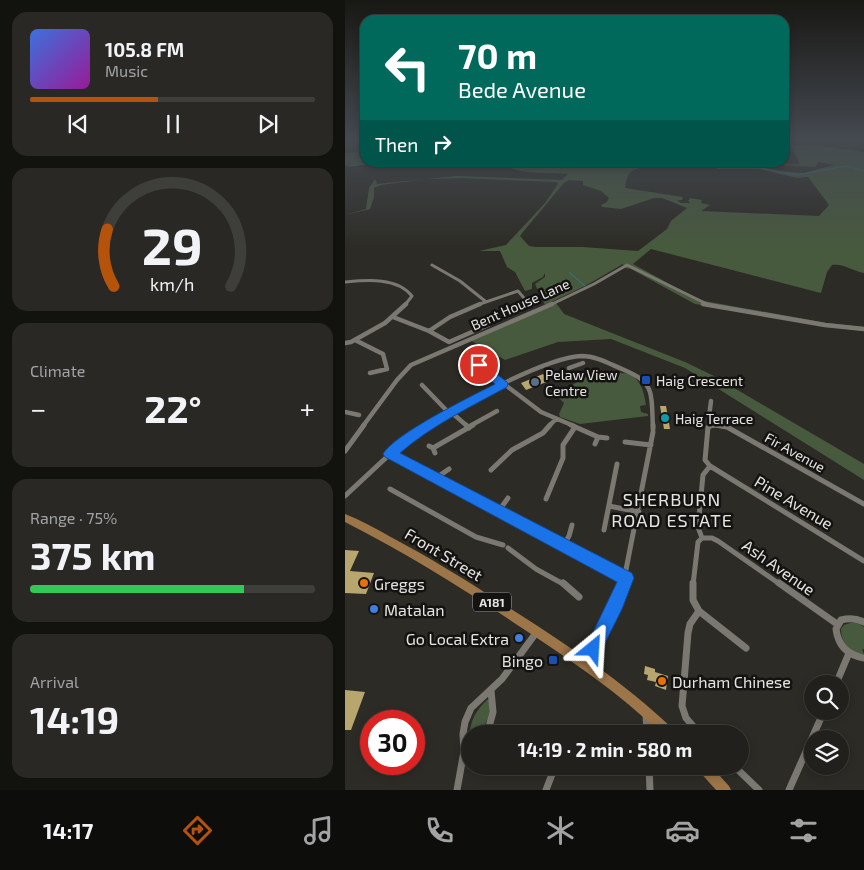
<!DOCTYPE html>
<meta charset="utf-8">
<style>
body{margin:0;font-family:"Exo 2",sans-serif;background:#292825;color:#f1f3f6;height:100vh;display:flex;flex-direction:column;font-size:19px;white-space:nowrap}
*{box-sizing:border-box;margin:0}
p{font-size:16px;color:#a2a3a3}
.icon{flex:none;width:28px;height:28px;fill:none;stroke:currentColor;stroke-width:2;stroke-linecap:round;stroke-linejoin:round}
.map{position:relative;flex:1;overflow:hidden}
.panel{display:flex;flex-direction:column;gap:12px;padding:12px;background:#12120f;width:345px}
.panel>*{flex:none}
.guide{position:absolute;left:15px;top:15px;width:429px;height:152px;border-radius:15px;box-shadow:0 2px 8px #0003,0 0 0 1px #3e3e3b;background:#00695c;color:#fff;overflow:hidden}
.fabs{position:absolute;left:459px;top:675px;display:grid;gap:10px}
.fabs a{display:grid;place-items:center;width:45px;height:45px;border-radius:50%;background:#21201c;box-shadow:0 2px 8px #0003,0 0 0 1px #3e3e3b;font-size:25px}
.speed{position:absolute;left:15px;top:710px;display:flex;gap:10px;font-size:25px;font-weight:700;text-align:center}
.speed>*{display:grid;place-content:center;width:65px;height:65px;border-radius:50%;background:#21201c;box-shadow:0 2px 8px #0003,0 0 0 1px #3e3e3b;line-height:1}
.speed .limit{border:8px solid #d22;background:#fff;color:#111}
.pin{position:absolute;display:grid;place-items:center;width:42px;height:42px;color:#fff;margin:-21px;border:2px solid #fff;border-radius:50%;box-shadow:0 1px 5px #0007}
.me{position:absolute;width:55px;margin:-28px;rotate:27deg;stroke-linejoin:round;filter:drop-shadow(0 0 4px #0008)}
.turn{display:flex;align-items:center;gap:18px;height:105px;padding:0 15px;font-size:22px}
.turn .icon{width:65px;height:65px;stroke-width:2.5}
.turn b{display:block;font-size:35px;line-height:42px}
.then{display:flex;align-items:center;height:48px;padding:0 15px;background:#0003;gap:10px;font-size:19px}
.big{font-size:38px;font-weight:700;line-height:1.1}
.panel .widget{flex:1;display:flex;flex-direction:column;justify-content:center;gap:8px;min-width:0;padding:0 18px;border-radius:15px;background:#292825}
.panel .dial{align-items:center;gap:0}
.dial svg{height:130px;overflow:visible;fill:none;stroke:#3e3e3b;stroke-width:7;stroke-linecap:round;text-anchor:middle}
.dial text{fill:#f1f3f6;stroke:none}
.song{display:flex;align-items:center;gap:15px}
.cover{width:60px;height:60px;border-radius:8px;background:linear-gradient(135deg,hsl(220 70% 55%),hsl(300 70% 35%))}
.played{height:5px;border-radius:2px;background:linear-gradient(90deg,#b45309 45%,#3e3e3b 45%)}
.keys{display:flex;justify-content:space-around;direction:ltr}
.heat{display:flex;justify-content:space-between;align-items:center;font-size:28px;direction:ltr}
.charge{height:8px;border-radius:4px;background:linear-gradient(90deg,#34c759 75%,#3e3e3b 0)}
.trip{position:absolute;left:116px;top:725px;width:288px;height:50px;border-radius:25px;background:#21201c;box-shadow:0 2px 8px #0003,0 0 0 1px #3e3e3b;font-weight:700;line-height:50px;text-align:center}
.tab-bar{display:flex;height:80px;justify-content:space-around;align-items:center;background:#0d0d0b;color:#a2a3a3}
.tab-bar .icon{width:35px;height:35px}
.tab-bar .current{color:#b45309}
.tab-bar b{font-size:22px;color:#f1f3f6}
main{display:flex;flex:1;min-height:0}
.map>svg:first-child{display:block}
.green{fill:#475a3d;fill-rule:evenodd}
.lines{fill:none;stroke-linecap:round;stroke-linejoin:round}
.stream{stroke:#33778f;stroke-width:1}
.building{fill:#b7a76e}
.minor-far3{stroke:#7a7871;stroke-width:3}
.minor-far2{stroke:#7a7871;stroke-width:4.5}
.minor-far1{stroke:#7a7871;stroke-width:5}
.minor{stroke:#7a7871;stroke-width:7}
.primary{fill:#9c7548;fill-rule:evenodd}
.route{fill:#1a73e8;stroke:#114b97}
.transit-dot{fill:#1a4fb4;stroke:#141311;stroke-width:2}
.service-dot{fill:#5c6f8a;stroke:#141311;stroke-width:2}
.culture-dot{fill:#0f9aa8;stroke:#141311;stroke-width:2}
.food-dot{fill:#e8710a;stroke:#141311;stroke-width:2}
.shop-dot{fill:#3f7fe0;stroke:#141311;stroke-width:2}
.labels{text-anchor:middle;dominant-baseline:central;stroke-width:5;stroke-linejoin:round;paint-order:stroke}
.shield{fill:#141311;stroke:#a6a5a2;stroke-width:1}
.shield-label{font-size:12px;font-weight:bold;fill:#e5e4e0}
.street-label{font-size:14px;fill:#e5e4e0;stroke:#141311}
.poi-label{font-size:14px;fill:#e5e4e0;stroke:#141311;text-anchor:start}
.near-street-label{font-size:16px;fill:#e5e4e0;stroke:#141311}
.near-poi-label{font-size:16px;fill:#e5e4e0;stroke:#141311;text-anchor:start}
.near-neighbourhood-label{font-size:18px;letter-spacing:1px;fill:#e5e4e0;stroke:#141311}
</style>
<main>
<section class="panel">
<div class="widget">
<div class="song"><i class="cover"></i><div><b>105.8 FM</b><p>Music</p></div></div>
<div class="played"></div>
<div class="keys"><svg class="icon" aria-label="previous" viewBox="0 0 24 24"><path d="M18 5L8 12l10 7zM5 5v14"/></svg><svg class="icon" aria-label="pause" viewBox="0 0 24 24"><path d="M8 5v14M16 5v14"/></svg><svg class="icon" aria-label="next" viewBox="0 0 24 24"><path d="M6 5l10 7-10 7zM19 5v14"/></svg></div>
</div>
<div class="widget dial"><svg viewBox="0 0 100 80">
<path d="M14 69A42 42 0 1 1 86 69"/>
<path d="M14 69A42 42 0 0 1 10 34" stroke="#b45309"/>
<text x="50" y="56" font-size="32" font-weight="700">29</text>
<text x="50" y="72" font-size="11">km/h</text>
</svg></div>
<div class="widget"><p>Climate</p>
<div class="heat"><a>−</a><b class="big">22°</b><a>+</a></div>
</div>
<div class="widget"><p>Range · 75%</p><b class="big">375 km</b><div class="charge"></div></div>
<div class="widget"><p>Arrival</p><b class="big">14:19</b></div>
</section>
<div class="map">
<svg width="519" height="790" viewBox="0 0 519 790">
<rect width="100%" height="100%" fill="#2c2b25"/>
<path class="green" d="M446,145L486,147L519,152V273C508,271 498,263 487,265L482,272L476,293L306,249L288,264L354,300L482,323L519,327V331L440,320L350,304L286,269L280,268L278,264L240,286L200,305L190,284L200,277V273L198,277L187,283V289L180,291L170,272L162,267L155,251H134L161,245L200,203L213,184L212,182L116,178L82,179L36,185L29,188V197L25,209L0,215L21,209L24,188L30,179L32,184L112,176L217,180L223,174C208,172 169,176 160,163L306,162C290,173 283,165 280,188L338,197L337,200H332L336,203H345L343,201L345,198L357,200L356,203L365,205L356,211L474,216L484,205L463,177L453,178L413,169H372L375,164H398L436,171L458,173L489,165L474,162L470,167L422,164H455ZM224,180L238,181V185L256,191L264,198L262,202L256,205L257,207L276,209L309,198H317L342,208L326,221L322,229L293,251L238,247H191L184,246L175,236L178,232L219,183Z
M20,152V162L38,163L0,166V153Z
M211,303L219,314L340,362L367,375L519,464V480L340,368L266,339L213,342L160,360L125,340Z
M256,371C264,374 269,372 276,373C294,373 299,390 301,405L295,406L296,412L303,414V416L235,424L215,417L214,414L219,403L214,398C228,382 236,379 256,371Z
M505,623H512L519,627V649H517L519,654C505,654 496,642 496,629L499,625Z
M143,699C148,710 141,725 134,734H125V742L124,741C125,722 129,712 143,699Z"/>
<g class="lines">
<path class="stream" d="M183,162L189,165L204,163L223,166L240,162
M285,162H293
M344,162L381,167L405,166L451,175L501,166L519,171
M4,166L38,162
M224,272L240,286"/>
</g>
<path class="building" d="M198,374L204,381L181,390L176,383Z
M315,406H321L325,429H319Z
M0,550L14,551L5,571L29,573L21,594L0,593Z
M300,666L310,669V672L323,676L321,690L310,686L311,682L302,680L303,675L299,674Z
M0,690L20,692L6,730H0Z"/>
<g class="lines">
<path class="minor-far3" d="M87,265L115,281L140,301
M0,282C22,280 52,277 67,296L60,305
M132,305L173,291L179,298
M205,305L249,284L282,265L364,305"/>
<path class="minor-far2" d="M358,304L480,325L519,329
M48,317L84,331L104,342L143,325
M84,331L105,317L135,304
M10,340L38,354L42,369L25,373
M0,343L6,342L40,323L61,304
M138,362L134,365L196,412L229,426
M224,368L238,363
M77,385L104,413
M0,412L14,415
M106,412L122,426
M369,425L378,426
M18,426L52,380L66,365L207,304
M82,426C114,405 201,357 237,356C251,356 265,364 277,369C288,374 301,379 305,392C308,402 307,416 308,426
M125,426L152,411
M204,426L211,419
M365,426L369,425L364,417L366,401"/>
<path class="minor-far1" d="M121,425L124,428
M226,425L253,437L262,438
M308,425V429
M370,425L382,427L519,504
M280,442L306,445
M250,444L253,437
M84,446L88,448L90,453
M88,448L128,425
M0,451L19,425
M45,454L281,578
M365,466L519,561
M146,470L167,450L198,433L205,425
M91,478L104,469
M45,489L131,537L158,545
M0,496L45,454L84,425
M201,499L218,458V445L230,427
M264,506L294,512
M153,512L163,498
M259,530L272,464
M357,538H367L373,541L436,585
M218,546L224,536L227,525
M163,548L191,569L220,585
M278,585L308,432
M348,585L353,542L357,538L353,527L358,475L365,466L360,460L363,427L369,425"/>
<path class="minor" d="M218,583L234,597
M348,583V600L354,611L345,624L343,633L337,706L341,718L355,734
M434,583L492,624
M354,611L401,648
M519,622C511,618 504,618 496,620L491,629C493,645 502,655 519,658
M241,664L271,604L279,583
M491,684L504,653
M301,715L302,734
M142,734L148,712L146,690
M304,766L305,790
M389,766L414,790
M112,790L119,751L118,734L120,722L126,708L157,679L191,633
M201,790L209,769
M444,790L479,711"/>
<path class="primary" d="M0,514C15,520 30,528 44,536C82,556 119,579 155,602C216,641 277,680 329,730L331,734H316C275,693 228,662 180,630C122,591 63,554 0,522Z
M351,766H366L384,786L386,790H371L353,770Z"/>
</g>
<linearGradient id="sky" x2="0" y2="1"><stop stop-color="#181814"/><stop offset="0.56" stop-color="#454a51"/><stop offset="1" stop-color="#454a51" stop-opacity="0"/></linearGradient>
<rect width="519" height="250" fill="url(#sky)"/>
<path class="route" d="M134,361L162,382L163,384L162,387C125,407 86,426 55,453L287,573L289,578L277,609L254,655L248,657L242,655L240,649L272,582L40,457L38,454C49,434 127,396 150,384L130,367L129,365L130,362Z"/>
<g class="transit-dot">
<rect x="296" y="375" width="10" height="10" rx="2.5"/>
<rect x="203" y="655" width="10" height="10" rx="2.5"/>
</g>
<circle class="service-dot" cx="190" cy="382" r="5"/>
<circle class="culture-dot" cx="320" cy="418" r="5"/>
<g class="food-dot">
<circle cx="19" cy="583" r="5"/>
<circle cx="317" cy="681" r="5"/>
</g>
<g class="shop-dot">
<circle cx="29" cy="609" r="5"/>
<circle cx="174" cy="638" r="5"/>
</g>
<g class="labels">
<rect class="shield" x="128" y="592.5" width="38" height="19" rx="4"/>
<g class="shield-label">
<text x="147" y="602">A181</text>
</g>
<g class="street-label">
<text transform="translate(175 304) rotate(-24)">Bent House Lane</text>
<text transform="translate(450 452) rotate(29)">Fir Avenue</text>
</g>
<g class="poi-label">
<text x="200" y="374">Pelaw View<tspan x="200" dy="16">Centre</tspan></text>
<text x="311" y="380">Haig Crescent</text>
<text x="330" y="418">Haig Terrace</text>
</g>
<g class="near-street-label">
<text transform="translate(449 502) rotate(31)">Pine Avenue</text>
<text transform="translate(99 554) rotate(31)">Front Street</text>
<text transform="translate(434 567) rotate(35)">Ash Avenue</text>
</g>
<g class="near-poi-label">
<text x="29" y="583">Greggs</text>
<text x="39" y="609">Matalan</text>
<text x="164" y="638" text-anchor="end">Go Local Extra</text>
<text x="198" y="660" text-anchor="end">Bingo</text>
<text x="327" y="681">Durham Chinese</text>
</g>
<g class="near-neighbourhood-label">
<text x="327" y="499">SHERBURN<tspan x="327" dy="21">ROAD ESTATE</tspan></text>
</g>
</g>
</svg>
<div class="fabs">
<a><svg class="icon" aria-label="search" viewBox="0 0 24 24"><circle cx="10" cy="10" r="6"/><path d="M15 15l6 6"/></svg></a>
<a><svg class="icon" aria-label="layers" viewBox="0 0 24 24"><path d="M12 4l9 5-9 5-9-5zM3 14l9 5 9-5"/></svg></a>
</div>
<div class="speed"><div class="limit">30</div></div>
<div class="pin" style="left:134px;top:365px;background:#d93025"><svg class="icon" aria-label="arrive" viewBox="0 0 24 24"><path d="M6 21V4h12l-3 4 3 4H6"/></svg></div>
<svg class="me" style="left:248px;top:649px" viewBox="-20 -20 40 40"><path d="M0-17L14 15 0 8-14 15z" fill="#1a73e8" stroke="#fff" stroke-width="4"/></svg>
<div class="trip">14:19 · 2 min · 580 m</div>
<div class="guide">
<div class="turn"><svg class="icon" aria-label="left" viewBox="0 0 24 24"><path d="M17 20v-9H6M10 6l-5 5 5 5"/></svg><div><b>70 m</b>Bede Avenue</div></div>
<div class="then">Then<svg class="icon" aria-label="right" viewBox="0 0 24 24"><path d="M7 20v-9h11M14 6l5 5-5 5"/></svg></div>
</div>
</div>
</main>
<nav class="tab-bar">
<b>14:17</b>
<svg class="icon current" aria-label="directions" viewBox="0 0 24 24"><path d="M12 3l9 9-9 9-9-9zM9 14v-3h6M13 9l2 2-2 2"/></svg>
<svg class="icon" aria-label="music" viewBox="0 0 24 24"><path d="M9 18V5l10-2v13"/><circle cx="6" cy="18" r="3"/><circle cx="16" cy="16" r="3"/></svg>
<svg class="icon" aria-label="phone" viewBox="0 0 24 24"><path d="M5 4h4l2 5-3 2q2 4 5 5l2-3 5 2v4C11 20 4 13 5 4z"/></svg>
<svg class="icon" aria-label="climate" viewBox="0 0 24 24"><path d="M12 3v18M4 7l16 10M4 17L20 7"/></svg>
<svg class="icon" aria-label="car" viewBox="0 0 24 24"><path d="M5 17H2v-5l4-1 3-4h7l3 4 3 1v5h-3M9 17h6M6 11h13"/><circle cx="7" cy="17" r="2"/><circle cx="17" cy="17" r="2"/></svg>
<svg class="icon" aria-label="filters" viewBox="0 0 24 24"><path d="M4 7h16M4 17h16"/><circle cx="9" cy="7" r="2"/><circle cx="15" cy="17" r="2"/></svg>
</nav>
